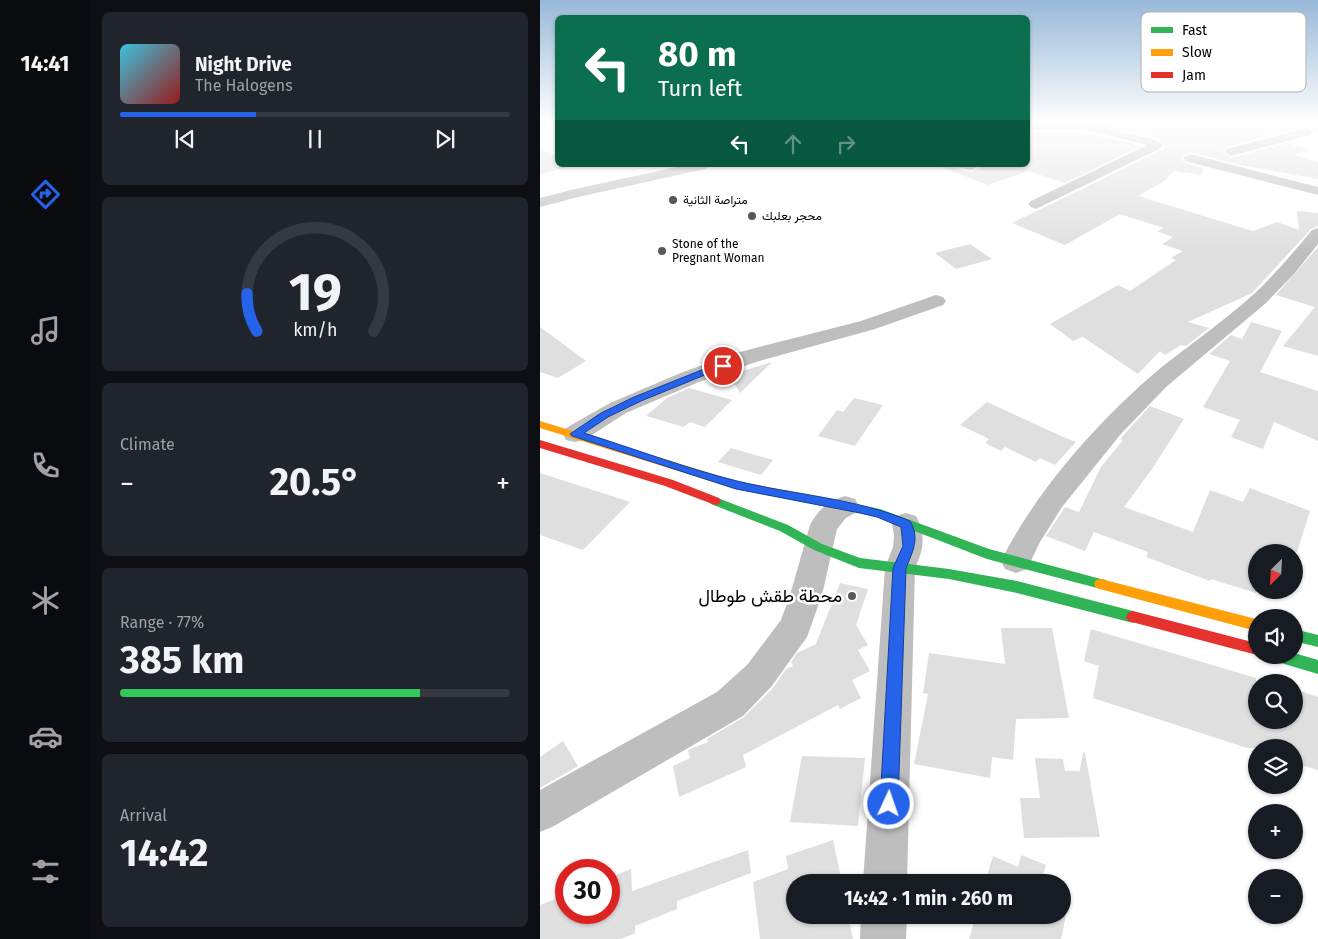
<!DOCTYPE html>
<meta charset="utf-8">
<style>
body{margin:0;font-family:"Fira Sans",Vazirmatn,sans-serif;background:#20242c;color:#f1f3f6;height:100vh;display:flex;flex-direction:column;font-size:19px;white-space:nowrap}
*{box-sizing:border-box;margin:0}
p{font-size:16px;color:#9ea1a6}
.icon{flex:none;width:28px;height:28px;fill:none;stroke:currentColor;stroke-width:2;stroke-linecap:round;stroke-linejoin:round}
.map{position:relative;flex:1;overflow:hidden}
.panel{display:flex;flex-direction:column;gap:12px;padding:12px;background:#0d0f14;width:450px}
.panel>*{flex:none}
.top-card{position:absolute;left:15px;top:15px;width:475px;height:152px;border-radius:8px;box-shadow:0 1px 4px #0004;background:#0b6e4f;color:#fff;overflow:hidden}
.needle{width:32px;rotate:204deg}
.fabs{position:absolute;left:708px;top:544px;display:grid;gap:10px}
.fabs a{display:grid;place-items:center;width:55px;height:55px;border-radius:50%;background:#171b24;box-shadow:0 1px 4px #0004;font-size:25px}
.speed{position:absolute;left:15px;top:859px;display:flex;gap:10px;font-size:25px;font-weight:700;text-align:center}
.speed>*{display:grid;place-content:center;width:65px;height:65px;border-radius:50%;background:#171b24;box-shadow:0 1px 4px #0004;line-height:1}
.speed .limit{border:8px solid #d22;background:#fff;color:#111}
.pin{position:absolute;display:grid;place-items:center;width:42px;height:42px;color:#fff;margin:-21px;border:2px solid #fff;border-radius:50%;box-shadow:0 1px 5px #0007}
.me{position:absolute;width:55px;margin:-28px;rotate:3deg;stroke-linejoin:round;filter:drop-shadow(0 0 4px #0008)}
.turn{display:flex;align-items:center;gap:18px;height:105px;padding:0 20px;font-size:22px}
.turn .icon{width:65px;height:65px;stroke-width:2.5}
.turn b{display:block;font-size:35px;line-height:42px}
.lanes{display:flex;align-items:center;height:48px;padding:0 20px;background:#0003;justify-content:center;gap:25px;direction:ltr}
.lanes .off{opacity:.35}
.big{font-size:38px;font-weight:700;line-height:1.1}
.panel .tile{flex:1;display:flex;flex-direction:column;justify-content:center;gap:8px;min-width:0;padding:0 18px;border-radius:8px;background:#20242c}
.panel .dial{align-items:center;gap:0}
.dial svg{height:130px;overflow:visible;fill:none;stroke:#363941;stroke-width:7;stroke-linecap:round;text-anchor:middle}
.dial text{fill:#f1f3f6;stroke:none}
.song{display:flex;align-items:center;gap:15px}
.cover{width:60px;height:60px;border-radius:8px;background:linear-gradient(135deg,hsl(190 70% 55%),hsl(0 70% 35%))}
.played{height:5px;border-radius:2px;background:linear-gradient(90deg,#2563eb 35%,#363941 35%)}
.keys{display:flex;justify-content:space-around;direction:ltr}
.heat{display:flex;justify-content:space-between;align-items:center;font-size:28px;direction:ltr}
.charge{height:8px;border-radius:4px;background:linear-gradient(90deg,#34c759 77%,#363941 0)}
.trip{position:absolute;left:246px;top:874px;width:285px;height:50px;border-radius:25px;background:#171b24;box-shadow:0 1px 4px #0004;font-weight:700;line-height:50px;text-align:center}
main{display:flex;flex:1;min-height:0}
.tab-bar{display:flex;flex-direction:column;width:90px;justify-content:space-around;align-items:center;background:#090b0e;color:#9ea1a6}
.tab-bar .icon{width:35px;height:35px}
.tab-bar .active{color:#2563eb}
.tab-bar b{font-size:22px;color:#f1f3f6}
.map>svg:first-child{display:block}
.building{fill:#dfdfdf}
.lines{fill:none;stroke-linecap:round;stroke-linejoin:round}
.street{fill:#bebebe;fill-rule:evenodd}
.fast{fill:#30b455;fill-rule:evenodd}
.slow{fill:#ff9f0a;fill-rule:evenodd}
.jam{fill:#e5322d;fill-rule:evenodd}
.route{fill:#2563eb;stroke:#184099}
.poi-dot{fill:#595959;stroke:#fff;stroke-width:2}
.labels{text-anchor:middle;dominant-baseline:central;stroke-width:5;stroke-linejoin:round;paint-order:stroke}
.far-poi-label{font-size:12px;fill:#000;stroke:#fff;text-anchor:start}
.near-poi-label{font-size:18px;fill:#000;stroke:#fff;text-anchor:end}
.key{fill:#fff;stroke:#b2b2b2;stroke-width:1}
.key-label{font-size:14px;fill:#000}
</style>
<main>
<nav class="tab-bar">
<b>14:41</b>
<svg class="icon active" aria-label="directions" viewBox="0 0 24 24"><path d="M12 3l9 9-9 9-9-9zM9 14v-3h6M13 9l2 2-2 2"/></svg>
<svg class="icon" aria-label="music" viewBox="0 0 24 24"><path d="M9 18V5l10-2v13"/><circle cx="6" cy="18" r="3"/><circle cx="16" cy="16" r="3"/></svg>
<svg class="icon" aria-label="phone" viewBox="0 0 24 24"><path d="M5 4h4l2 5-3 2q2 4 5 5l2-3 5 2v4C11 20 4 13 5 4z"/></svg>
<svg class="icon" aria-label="climate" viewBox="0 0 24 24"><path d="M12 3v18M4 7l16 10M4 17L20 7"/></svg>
<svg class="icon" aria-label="car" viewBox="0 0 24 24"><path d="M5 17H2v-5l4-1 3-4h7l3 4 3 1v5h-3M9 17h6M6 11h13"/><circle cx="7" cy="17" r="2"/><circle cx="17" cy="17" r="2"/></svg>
<svg class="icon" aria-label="filters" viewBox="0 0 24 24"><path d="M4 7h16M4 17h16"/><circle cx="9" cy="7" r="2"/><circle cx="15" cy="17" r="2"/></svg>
</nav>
<section class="panel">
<div class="tile">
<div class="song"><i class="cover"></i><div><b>Night Drive</b><p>The Halogens</p></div></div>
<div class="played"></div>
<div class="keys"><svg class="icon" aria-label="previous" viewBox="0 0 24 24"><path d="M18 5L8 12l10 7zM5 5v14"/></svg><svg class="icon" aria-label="pause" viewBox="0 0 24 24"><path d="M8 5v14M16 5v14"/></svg><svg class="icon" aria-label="next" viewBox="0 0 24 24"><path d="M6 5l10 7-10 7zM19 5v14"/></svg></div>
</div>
<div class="tile dial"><svg viewBox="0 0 100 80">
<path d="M14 69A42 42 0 1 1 86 69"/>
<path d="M14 69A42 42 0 0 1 8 46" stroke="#2563eb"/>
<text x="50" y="56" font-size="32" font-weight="700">19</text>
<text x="50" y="72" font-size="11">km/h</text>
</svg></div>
<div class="tile"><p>Climate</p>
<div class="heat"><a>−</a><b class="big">20.5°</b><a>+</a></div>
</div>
<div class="tile"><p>Range · 77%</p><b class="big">385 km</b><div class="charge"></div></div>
<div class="tile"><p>Arrival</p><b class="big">14:42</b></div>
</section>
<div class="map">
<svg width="778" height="939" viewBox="0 0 778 939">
<rect width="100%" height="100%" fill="#fff"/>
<path class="building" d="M580,123H778V132L773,134L772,128L766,126L686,147L683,151L691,158L747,143L769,150L753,155L778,162V179L700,165L650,152L642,156L641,159L645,163L663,168L662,175L634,171L624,181L598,196L713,231L737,222L759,230L757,211L778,213V226L771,229L712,293L648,322L669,328L646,346L641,345L625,355L620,351L598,374L543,337L533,341L510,324L578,285L590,291L636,260L631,258L643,251L622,244L633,237L617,231L624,228L580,214L525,245L472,223L622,150L625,146L617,138L574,128L575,125Z
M493,132H534L545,135L550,133L602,146L525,183L488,171L448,185L399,166L417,165L421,170L431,172L439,168V165H488V134Z
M0,150L18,155V165H35L0,174Z
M430,244L452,259L416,269L395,253Z
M778,247V356L743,346L775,307L736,295Z
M711,322L742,331L720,372L778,391V441L734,422L723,449L691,437L700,420L663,407L690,361L669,354L691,335L702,339Z
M0,327L46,361L18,378L0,372Z
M232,362L200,393L189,375Z
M149,388L192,400L165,427L150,422L144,427L106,416L127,398Z
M314,398L343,405L315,446L278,436L297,410L303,412Z
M447,402L521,436L536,442L515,465L500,458L496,462L465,447L461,451L445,443L449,439L420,425Z
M610,406L644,419L612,469L584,507L653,532L670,490L703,502L710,488L770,511L757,552H716V593L671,579L670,581L606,557L608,552L554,532L545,551L506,536L525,507L539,512L561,467L583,440L580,439Z
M191,448L233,460L221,475L178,462Z
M0,473L90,502L43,550L0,535Z
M300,583L328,589L316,625L328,645L318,650L330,671L312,680L321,698L300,709L298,705L203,755L206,767L139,797L133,766L150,758L148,750L168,742L167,739L204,717L233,688L246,669L253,666L251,662L257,653L276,644Z
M461,628H512L529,718L476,719L473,760L452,757L450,778L374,764L388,694L383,693L389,653L465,664Z
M551,629L716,678V720H754V689L778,697V770L754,763V748H707L553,698L559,666L544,661Z
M23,741L38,766L0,788V757Z
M543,753H545L560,837L484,838L480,798H500L495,758L523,759L525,771H539V774Z
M262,756L325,758L318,826L250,822Z
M293,840L302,882H255V915H308L313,939H220L213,882L248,869L246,856Z
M208,850L211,873L137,901V909L95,926V933L81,939H0V905L26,895V912H69V878L91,869L92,891Z
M481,855L506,865L502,878L511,882H445L453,856L478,867Z
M436,915H526L521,939H429Z"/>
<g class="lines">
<path class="street" d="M0,123H10L0,129Z
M488,123H570L574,126L569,129L617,140L623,145L621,148L496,209L491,207L488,204L491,201L607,145L547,130H488Z
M766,128L770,129L772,132L770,135L691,156L685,152L686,149Z
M650,154L778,187V195L645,161L643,158Z
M146,165H172L165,169L38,197L0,207V198L35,189Z
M419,165H437L438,166L431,170L421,168Z
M778,228V244L754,274L726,303L626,387L580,435L522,507L500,542L487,569L476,573L465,569L461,561C495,493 553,427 610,377C644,348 681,324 714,294C735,274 754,252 772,230Z
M396,295L403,297L406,301L403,305L335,329L216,362L159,382L86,413L44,440L35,442L26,440L23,434L26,428L70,403L143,372L200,352L321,321Z
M305,496L315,499L319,506L315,513L306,518L297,529L282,595L267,637L231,687L203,716L14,826L0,832V790L177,692L207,665L241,620L250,595L270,525C278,510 288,501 305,496Z
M366,513L376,516C386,535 384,549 375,568L367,882H323L345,568L353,547L354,536L352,524L356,516Z
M321,915H367L366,939H320Z"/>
<path class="fast" d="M260,493L340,509L449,549L561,579L566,580L568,584L566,588L561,589L447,559L338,517L256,500L254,497L256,494Z
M175,497L248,525L282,544L320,558L409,569L477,581L593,611L598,613L600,617L598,621L593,623L477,593L409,579L319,568L274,550L240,531L171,504L169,501L171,498Z
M754,629L778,635V647L754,641Z
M754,653L778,660V674L731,660L729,655H754Z"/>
<path class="slow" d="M0,421L196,481L260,493L264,494L266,497L264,500L260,501L196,489L0,428Z
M561,579L716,619V631L556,588L554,584L556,580Z"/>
<path class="jam" d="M0,440L133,480L179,498L181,501L179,504L175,505L125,486L0,448Z
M593,611L716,643L717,655L588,621L586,617L588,613Z"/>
</g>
<linearGradient id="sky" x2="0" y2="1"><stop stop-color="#97b8d8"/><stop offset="0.48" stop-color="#fff"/><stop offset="1" stop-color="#fff" stop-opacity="0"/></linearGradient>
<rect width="778" height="254" fill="url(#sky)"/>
<path class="route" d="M179,363H183L187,366L101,401L68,417L44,433C95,449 145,468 197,481C255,495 315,498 370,521C380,538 373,551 366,568L358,804L355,810L349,813L343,810L340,804L353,568L363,546L361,527L337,517L320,513L196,489L32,436L30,434L61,413L94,397Z"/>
<g class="poi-dot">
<circle cx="133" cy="200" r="5"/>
<circle cx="212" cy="216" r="5"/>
<circle cx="122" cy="251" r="5"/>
<circle cx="312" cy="596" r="5"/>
</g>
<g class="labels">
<g class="far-poi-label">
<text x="143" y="200">متراصة الثانية</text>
<text x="222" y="216">محجر بعلبك</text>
<text x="132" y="244">Stone of the<tspan x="132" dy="14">Pregnant Woman</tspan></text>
</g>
<g class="near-poi-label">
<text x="302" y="596">محطة طقش طوطال</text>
</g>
</g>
<rect x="601" y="12" width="165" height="80" rx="8" class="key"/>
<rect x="611" y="27" width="22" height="6" fill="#30b455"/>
<rect x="611" y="49" width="22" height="7" fill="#ff9f0a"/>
<rect x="611" y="72" width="22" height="6" fill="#e5322d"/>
<g class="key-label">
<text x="642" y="35">Fast</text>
<text x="642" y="57">Slow</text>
<text x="642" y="80">Jam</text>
</g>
</svg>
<div class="fabs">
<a><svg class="needle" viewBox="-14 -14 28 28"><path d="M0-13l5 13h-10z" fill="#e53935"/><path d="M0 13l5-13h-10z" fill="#9ea1a6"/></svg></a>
<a><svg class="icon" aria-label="sound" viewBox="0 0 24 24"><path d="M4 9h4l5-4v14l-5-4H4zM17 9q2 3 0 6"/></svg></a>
<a><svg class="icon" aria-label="search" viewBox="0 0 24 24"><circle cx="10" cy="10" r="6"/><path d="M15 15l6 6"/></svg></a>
<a><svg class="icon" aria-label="layers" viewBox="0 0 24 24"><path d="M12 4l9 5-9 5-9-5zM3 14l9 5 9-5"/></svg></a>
<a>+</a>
<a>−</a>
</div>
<div class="speed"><div class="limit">30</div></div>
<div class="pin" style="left:183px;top:366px;background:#d93025"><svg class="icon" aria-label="arrive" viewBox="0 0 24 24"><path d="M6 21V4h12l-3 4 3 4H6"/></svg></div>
<svg class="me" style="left:349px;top:804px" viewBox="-20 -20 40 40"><circle r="17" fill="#2563eb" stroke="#fff" stroke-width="3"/><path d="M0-11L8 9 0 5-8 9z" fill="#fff"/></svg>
<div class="trip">14:42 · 1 min · 260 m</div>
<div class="top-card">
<div class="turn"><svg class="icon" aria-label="left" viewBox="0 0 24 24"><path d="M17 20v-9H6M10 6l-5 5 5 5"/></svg><div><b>80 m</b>Turn left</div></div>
<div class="lanes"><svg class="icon" aria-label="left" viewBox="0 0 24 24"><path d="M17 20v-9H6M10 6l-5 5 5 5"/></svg><svg class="icon off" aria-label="ahead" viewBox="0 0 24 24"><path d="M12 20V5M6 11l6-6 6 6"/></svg><svg class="icon off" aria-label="right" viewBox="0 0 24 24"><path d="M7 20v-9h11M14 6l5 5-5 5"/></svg></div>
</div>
</div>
</main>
